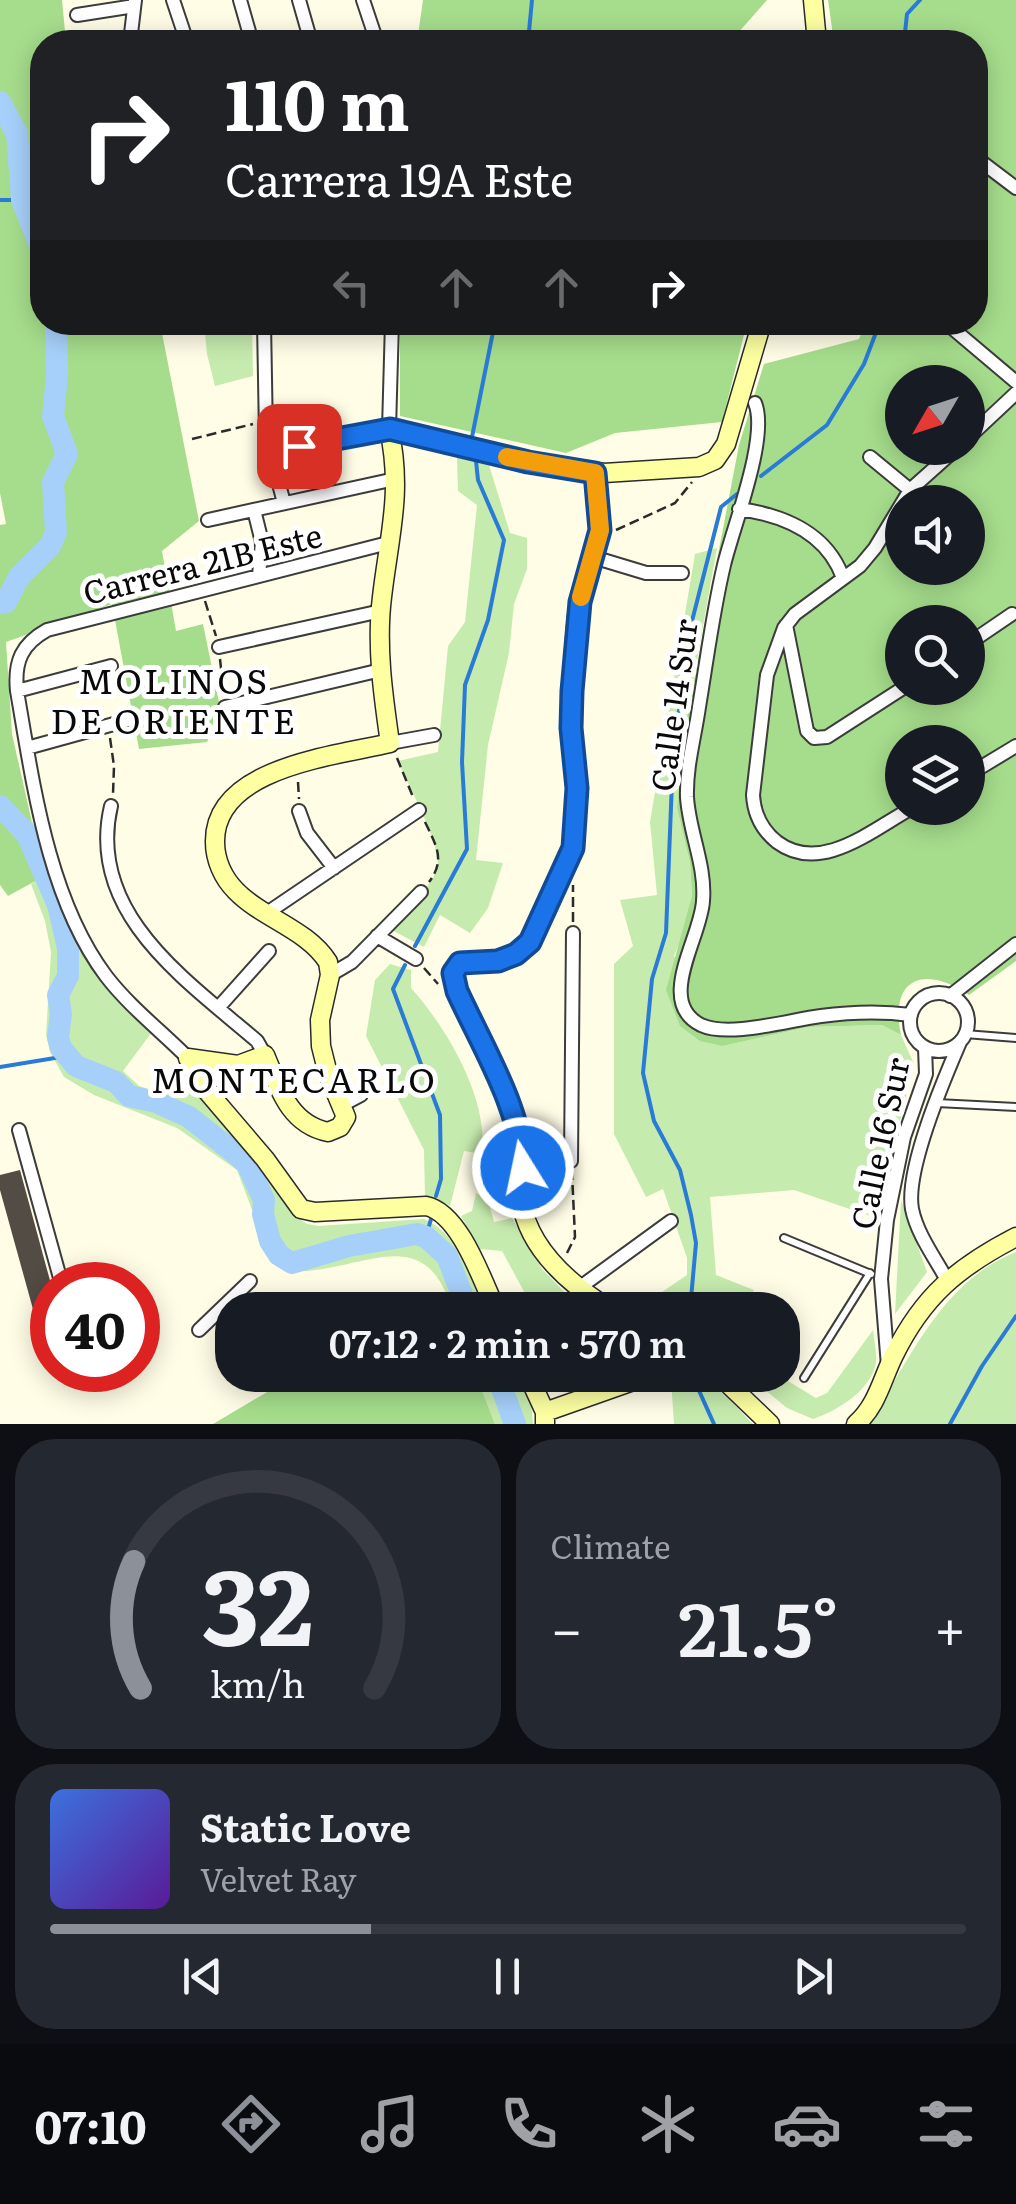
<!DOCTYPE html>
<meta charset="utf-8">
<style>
body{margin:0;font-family:Literata,serif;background:#242831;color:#f1f3f6;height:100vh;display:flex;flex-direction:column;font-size:38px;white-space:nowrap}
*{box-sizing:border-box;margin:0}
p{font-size:32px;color:#9ea1a6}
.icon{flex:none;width:55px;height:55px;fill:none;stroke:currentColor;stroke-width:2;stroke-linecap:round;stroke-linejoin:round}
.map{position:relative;height:1424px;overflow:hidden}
.sheet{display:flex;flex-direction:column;gap:15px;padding:15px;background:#0d0f14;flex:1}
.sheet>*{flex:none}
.hud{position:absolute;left:30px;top:30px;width:958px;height:305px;border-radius:40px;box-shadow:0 5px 25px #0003;background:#202124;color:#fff;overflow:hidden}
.needle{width:65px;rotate:231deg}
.controls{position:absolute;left:885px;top:365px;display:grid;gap:20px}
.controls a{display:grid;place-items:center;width:100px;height:100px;border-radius:50%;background:#171b24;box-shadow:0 5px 25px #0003;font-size:50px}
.speed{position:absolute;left:30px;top:1262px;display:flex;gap:20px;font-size:50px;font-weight:700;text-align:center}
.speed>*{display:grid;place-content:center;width:130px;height:130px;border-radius:50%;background:#171b24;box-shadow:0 5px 25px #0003;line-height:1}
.speed .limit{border:15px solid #d22;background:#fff;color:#111}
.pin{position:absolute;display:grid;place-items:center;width:85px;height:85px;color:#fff;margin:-42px;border-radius:20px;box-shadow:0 5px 15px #0006}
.me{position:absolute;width:110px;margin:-55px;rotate:350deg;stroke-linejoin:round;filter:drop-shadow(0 0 8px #0008)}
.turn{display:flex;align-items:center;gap:35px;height:210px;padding:0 30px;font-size:45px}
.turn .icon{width:130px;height:130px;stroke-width:2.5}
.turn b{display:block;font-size:70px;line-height:85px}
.lanes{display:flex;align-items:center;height:95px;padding:0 30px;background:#0003;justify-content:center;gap:50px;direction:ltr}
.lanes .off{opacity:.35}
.big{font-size:75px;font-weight:600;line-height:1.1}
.sheet .card{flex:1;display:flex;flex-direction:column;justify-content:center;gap:15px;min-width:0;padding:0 35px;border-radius:40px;background:#242831}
.sheet .dial{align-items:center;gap:0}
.dial svg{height:260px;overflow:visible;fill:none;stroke:#363941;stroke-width:7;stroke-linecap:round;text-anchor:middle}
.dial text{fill:#f1f3f6;stroke:none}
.song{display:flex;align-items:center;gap:30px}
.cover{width:120px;height:120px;border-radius:15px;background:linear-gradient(135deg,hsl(220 70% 55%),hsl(270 70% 35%))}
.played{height:10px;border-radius:5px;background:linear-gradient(90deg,#8c9099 35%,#363941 35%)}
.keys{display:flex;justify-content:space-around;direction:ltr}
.heat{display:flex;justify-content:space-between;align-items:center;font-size:55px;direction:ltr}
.sheet .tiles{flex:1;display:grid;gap:15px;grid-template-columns:1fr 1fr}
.card:last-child{grid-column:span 2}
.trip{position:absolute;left:215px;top:1292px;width:585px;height:100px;border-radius:40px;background:#171b24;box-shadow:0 5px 25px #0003;font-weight:600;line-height:100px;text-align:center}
.menu{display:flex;height:160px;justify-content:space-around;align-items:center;background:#090b0e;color:#9ea1a6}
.menu .icon{width:70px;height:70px}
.menu .current{color:#8c9099}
.menu b{font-size:45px;color:#f1f3f6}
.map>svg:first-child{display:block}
.green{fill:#c6ebae}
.forest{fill:#a6dd8c;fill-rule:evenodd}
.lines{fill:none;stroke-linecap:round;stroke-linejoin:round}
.stream{stroke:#297bd6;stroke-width:4}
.river{stroke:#a6d0fa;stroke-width:22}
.building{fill:#534c45}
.lane-casing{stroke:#3c3c3c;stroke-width:10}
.street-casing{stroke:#3c3c3c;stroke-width:16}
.secondary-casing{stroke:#2b2b2b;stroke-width:21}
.path{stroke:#2b2b2b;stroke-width:2.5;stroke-dasharray:10 5;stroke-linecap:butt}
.lane{stroke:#fff;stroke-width:6}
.street{stroke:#fff;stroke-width:12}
.secondary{stroke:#fdffa1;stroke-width:18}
.route-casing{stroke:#114b97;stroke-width:25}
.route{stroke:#1a73e8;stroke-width:18}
.slow{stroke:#f59e0b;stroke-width:18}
.labels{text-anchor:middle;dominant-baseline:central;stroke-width:10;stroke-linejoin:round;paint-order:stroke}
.street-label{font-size:32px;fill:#090909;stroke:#fff}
.neighbourhood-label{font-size:35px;letter-spacing:2.5px;fill:#090909;stroke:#fff}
</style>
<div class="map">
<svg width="1016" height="1424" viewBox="0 0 1016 1424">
<rect width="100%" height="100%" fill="#fffde6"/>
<path class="green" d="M204,323L252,328L253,376L215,386L207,354Z
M457,457L489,465L510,533L527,538V569L514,604L509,653L488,745L476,860L503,863L488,908L470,933L440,915L424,947L386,927C402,911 429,892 437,869C444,850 407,783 398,761L438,752L448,646L465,622L477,505L458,491Z
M717,548L683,738L677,808L690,863L692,896L686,927L674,956L723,1046L808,1027L882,1025L901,1035L914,1064L876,1218L794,1190L710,1197L716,1275L754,1290L742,1310H669L662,1292L687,1275V1258L663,1189L646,1197L614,1134V964L633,946L620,900L657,895L650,822L695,554Z
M31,818L78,946L113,994L152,1032L123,1071L139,1086L163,1094L186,1071L294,1215L307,1224L319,1226L424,1219C459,1234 470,1277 486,1310H452C427,1224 369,1266 308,1271C296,1272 282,1264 271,1260L237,1170L177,1128L94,1095L64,1077L50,1052L46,1035L51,952L45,921L31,884L39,878Z
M390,964L411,970V988C447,1028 489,1099 482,1154L464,1151L450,1206L425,1196L424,1150L366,1036L375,980Z
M476,1193L488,1200L494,1222L512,1218L542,1269L582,1310H557L552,1300L533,1308L502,1251L480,1249L461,1216L472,1211Z
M901,1200L927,1272L895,1314Z
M1016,1252V1424H868C909,1362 941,1281 1016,1252Z
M873,1330C874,1340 877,1353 876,1362C872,1390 837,1411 813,1419L787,1408L757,1383L764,1375H778L816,1398L827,1393Z
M476,1375H517L531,1403L533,1424H495Z
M689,1378C717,1381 734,1405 753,1424H674L671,1380Z"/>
<path class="forest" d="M0,0H62L66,42H42V322L160,323L199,521L162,551L176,631L203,624L221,712L207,742L139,749L112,604L6,642L12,734L31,818L39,879L8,896L0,885V525L6,524L0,493Z
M423,0H767L730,42H417Z
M828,0H1016V961L969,995C925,965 889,977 901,1035L882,1025L808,1027L723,1046L700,1041L680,1026L666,990L692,896L690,863L677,808L683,738L739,445L764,364L859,339L866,323L975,322V42H834ZM902,382H968V448H902ZM902,502H968V568H902ZM902,622H968V688H902ZM902,742H968V808H902Z
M400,323V322L747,323L722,422L615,433L566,453L400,416Z
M296,1375H476L495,1424H213Z"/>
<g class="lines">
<path class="stream" d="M528,42L532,0
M904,42L907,14L920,0
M0,200H22
M472,437L495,322
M761,476L827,425L864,364L880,322
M415,946L467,849L462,762L465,685L488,620L504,540L478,480L476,461
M405,965L393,989L440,1115L441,1179L436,1196
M0,1067L67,1056
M426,1237L431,1219
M690,1310L696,1243L691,1215L680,1170L654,1121L643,1073L652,979L666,933L673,756L690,629L721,507L737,494
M692,1375L714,1424
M950,1424L982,1366L1016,1316"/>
<path class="river" d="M0,102L17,134L22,200L42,251
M0,603L6,602L19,577L50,546L56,532L53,482L67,454L53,416L57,376L56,322
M0,806L27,834L58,905L68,948V976L58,995L61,1014L58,1037L61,1048L76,1066L116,1082L129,1096L156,1102L189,1117L236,1154L247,1164L264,1200L263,1214L270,1241L279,1255L292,1263L349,1246L417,1234L426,1237L447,1256L468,1310
M497,1375L515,1424"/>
</g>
<path class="building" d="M20,1170L52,1288V1334L41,1338L0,1190V1175Z"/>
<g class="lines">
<defs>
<path id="lane" d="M965,1034L1016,1038
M937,1103L1016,1107
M784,1238L871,1274
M804,1378L870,1273"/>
<path id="street" d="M173,0L187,42
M240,0L252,42
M299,0L311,42
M363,0L377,42
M77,15L128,7
M130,42L135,0
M975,157L1016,188
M264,322L266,435L284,503
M945,322L1016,382
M755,403C769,437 733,527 724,565C713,611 707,659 699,707C695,736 686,767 687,797C689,832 706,865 703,901C701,938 655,1002 701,1025C729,1038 789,1020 821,1016C851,1012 881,1011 911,1015
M968,438L1016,393
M269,451L389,429L392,322
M870,457L910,490
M739,509C783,515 827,533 843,578
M254,510L262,542L259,575
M208,520L395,479
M593,557L646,573H682
M786,625L807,731L814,738L827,737L903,688
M968,644L1012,614
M219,647L381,611
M17,691L111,666
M225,707L381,670
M390,743L434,735
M27,748L132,719
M968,775L1016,746
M111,806C86,913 186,980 257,1041L265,1055
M912,808C873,829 821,875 777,842C762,830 754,813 753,795L767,675L784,628L795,614L860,566L875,548L910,490L957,448
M299,811L307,833L334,868
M267,913L419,810
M377,936L416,959
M330,975L352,962L421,892
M910 1022a29 29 0 1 1 58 0a29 29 0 1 1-58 0Z
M950,996L1016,944
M218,1008L269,951
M188,1058C161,1031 129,1006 106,976C48,899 33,783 17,691C14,661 22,644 47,630L392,542
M342,1105L361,1095
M19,1130L62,1285
M522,1182L571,1161L573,933
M947,1280C935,1258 917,1234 912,1209C905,1170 944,1079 960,1042
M579,1288L671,1221
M199,1330L250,1281
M888,1366L881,1279L887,1220L904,1137L926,1074L925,1048"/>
<path id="secondary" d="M813,0L817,42
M595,473L600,529L577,617L571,691V728L577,789L573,848L530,942L516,954L498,961L460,963L453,973L457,991C476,1033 503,1081 517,1124C526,1152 518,1174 521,1200C528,1249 572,1286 611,1310
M496,1310C482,1280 460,1213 426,1206L315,1212L301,1209L265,1159L201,1084L188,1058L238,1065L265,1055C279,1088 289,1124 328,1132L340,1127L346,1117L328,1074L321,1046L320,1020L330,975L328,962C307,929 262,918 236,891C223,878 215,860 215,842C214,767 336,756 390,743C383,695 376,645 382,597C389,536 403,492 389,429L528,462L604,473L699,467L715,460L726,444L762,322
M528,1375L545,1412V1424
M719,1375L770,1424
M545,1412L650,1375
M856,1424C877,1406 882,1379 894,1355C923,1296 958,1267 1016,1237"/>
</defs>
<use href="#lane" class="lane-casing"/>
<use href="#street" class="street-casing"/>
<use href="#secondary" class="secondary-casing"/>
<path class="path" d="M192,439L253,424
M616,530L675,503L692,482
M205,601L216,636
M220,659L224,696
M110,738L114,766L113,794
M397,758L413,797
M298,782L299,799
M425,822C436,845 446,860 429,882
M573,922V885
M424,968L438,984
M567,1253L575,1237L572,1173"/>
<use href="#lane" class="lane"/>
<use href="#street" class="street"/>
<use href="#secondary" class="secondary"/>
</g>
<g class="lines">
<defs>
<path id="route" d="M299,446L390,429L528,462L595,473L600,530L580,602L572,691L571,728L577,788L573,848L530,942L516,954L498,961L460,963L453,973L457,991C481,1044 522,1110 523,1168"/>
</defs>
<use href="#route" class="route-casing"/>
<use href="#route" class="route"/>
<path class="slow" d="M507,457L595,473L600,530L581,597"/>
</g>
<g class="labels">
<g class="street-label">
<text transform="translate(202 562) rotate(-14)">Carrera 21B Este</text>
<text transform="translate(672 705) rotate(-82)">Calle 14 Sur</text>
<text transform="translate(878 1143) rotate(-78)">Calle 16 Sur</text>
</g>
<g class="neighbourhood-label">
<text x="174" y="679">MOLINOS<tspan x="174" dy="40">DE ORIENTE</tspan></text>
<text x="294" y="1078">MONTECARLO</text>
</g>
</g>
</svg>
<div class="controls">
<a><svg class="needle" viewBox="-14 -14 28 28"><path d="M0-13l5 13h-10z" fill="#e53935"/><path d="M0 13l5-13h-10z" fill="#9ea1a6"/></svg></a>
<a><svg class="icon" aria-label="sound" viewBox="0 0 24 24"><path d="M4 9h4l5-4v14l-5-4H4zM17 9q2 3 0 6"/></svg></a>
<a><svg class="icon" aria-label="search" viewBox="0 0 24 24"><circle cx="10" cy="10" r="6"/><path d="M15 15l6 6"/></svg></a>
<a><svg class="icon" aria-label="layers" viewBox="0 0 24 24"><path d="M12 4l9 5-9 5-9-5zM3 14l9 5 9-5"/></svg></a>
</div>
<div class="speed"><div class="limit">40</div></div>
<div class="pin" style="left:299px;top:446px;background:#d93025"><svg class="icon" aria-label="arrive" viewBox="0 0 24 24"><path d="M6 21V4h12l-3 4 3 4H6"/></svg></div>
<svg class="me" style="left:523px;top:1168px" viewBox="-20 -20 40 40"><circle r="17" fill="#1a73e8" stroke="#fff" stroke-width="3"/><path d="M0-11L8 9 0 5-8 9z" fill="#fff"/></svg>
<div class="trip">07:12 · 2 min · 570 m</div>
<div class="hud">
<div class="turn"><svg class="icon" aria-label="right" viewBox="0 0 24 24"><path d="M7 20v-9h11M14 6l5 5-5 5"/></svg><div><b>110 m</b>Carrera 19A Este</div></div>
<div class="lanes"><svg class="icon off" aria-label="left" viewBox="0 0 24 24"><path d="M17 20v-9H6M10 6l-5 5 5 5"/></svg><svg class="icon off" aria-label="ahead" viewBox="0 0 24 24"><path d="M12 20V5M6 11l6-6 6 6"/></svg><svg class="icon off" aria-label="ahead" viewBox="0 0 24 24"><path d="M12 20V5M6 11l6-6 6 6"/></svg><svg class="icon" aria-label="right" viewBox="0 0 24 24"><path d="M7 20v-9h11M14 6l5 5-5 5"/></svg></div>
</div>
</div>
<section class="sheet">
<div class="tiles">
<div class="card dial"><svg viewBox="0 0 100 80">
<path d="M14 69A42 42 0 1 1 86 69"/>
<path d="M14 69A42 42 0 0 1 12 30" stroke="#8c9099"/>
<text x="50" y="56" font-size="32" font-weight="700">32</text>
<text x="50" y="72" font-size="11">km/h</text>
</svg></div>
<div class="card"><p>Climate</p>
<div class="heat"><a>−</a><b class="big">21.5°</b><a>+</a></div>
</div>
<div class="card">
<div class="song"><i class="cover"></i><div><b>Static Love</b><p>Velvet Ray</p></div></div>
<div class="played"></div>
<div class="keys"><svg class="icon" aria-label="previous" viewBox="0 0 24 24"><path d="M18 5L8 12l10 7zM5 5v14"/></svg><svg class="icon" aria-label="pause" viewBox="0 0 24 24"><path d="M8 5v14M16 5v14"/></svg><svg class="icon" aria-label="next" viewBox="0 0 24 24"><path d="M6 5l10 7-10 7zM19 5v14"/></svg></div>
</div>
</div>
</section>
<nav class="menu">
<b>07:10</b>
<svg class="icon current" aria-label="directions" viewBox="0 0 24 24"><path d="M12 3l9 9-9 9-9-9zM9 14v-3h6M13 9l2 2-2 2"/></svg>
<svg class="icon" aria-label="music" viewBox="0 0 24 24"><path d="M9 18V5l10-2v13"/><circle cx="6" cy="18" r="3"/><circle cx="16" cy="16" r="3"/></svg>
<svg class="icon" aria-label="phone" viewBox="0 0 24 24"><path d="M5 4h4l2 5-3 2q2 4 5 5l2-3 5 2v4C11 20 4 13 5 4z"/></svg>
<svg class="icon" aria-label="climate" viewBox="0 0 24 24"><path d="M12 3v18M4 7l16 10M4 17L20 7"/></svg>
<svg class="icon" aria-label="car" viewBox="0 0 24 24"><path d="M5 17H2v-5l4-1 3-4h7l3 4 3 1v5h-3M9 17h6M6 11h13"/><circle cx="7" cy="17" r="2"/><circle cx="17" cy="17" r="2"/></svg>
<svg class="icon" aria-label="filters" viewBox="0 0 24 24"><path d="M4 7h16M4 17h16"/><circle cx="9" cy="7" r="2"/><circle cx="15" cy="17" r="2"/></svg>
</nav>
